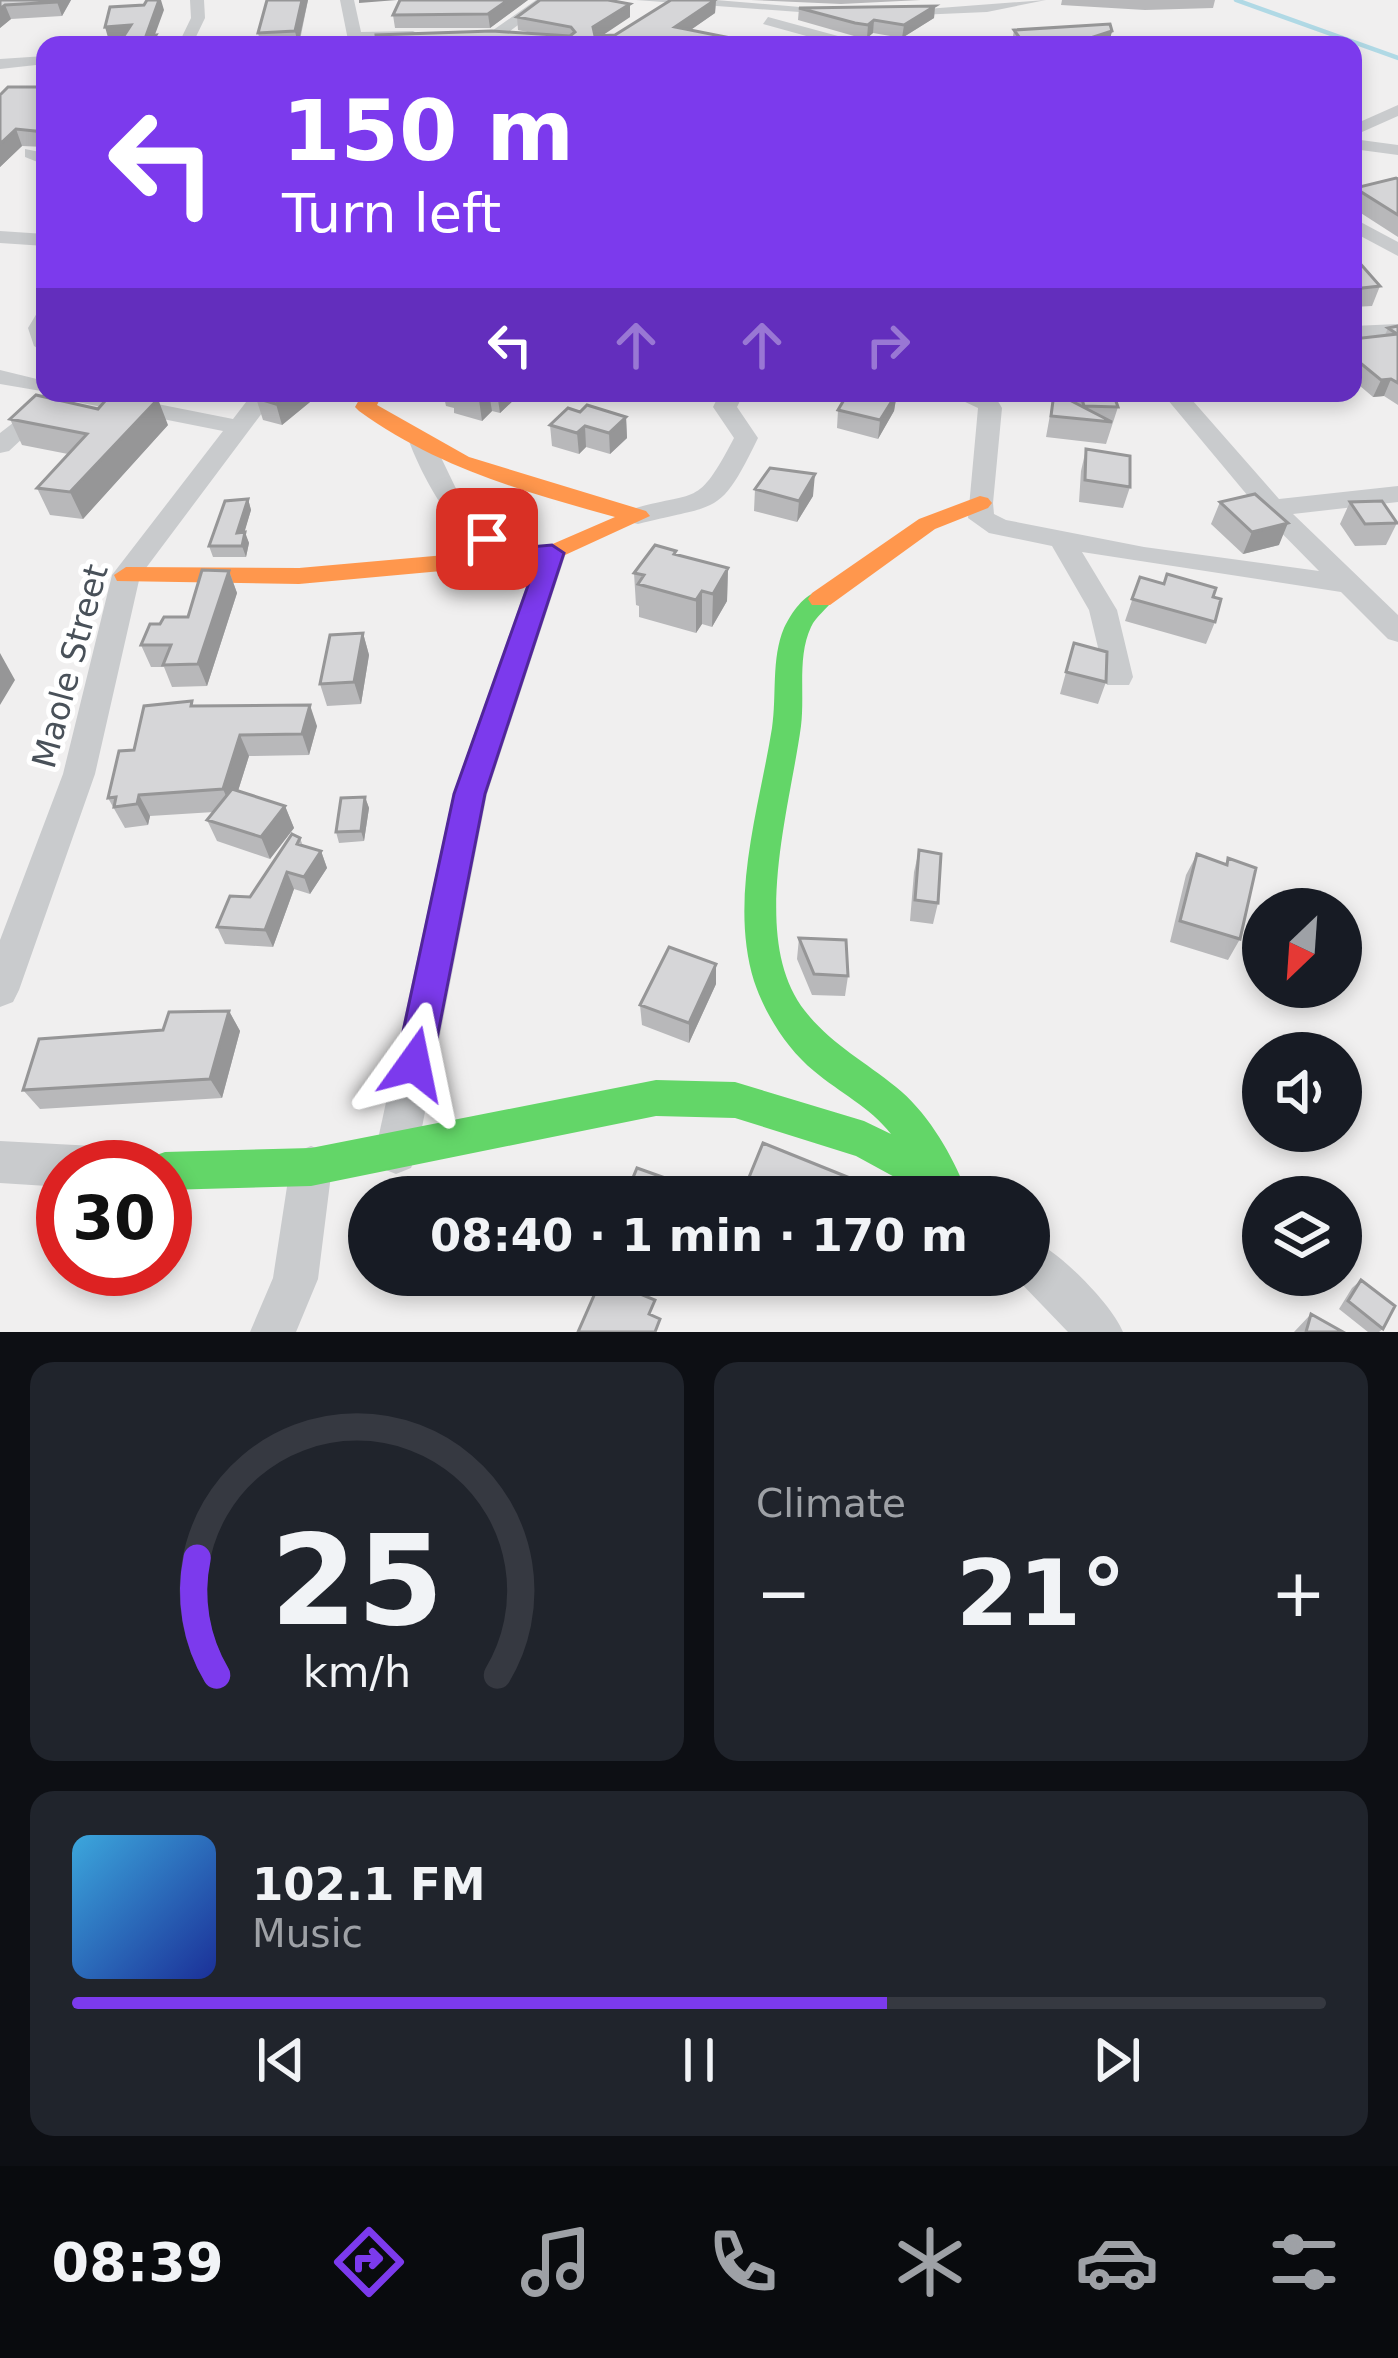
<!DOCTYPE html>
<meta charset="utf-8">
<style>
body{margin:0;font-family:"DejaVu Sans",sans-serif;background:#20242c;color:#f1f3f6;height:100vh;display:flex;flex-direction:column;font-size:45px;white-space:nowrap}
*{box-sizing:border-box;margin:0}
p{font-size:39px;color:#9ea1a6}
.icon{flex:none;width:66px;height:66px;fill:none;stroke:currentColor;stroke-width:2;stroke-linecap:round;stroke-linejoin:round}
.map{position:relative;height:1332px;overflow:hidden}
.drawer{display:flex;flex-direction:column;gap:30px;padding:30px;background:#0d0f14;flex:1}
.drawer>*{flex:none}
.banner{position:absolute;left:36px;top:36px;width:1326px;height:366px;border-radius:24px;box-shadow:0 6px 18px #0003;background:#7c3aed;color:#fff;overflow:hidden}
.needle{width:78px;rotate:205deg}
.controls{position:absolute;left:1242px;top:888px;display:grid;gap:24px}
.controls a{display:grid;place-items:center;width:120px;height:120px;border-radius:50%;background:#171b24;box-shadow:0 6px 18px #0003;font-size:60px}
.speed{position:absolute;left:36px;top:1140px;display:flex;gap:24px;font-size:60px;font-weight:700;text-align:center}
.speed>*{display:grid;place-content:center;width:156px;height:156px;border-radius:50%;background:#171b24;box-shadow:0 6px 18px #0003;line-height:1}
.speed .limit{border:18px solid #d22;background:#fff;color:#111}
.pin{position:absolute;display:grid;place-items:center;width:102px;height:102px;color:#fff;margin:-51px;border-radius:24px;box-shadow:0 6px 18px #0006}
.me{position:absolute;width:132px;margin:-66px;rotate:12deg;stroke-linejoin:round;filter:drop-shadow(0 0 9px #0008)}
.turn{display:flex;align-items:center;gap:42px;height:252px;padding:0 48px;font-size:54px}
.turn .icon{width:156px;height:156px;stroke-width:2.5}
.turn b{display:block;font-size:84px;line-height:102px}
.lanes{display:flex;align-items:center;height:114px;padding:0 48px;background:#0003;justify-content:center;gap:60px;direction:ltr}
.lanes .off{opacity:.35}
.big{font-size:90px;font-weight:700;line-height:1.1}
.drawer .tile{flex:1;display:flex;flex-direction:column;justify-content:center;gap:18px;min-width:0;padding:0 42px;border-radius:24px;background:#20242c}
.drawer .dial{align-items:center;gap:0}
.dial svg{height:312px;overflow:visible;fill:none;stroke:#363941;stroke-width:7;stroke-linecap:round;text-anchor:middle}
.dial text{fill:#f1f3f6;stroke:none}
.song{display:flex;align-items:center;gap:36px}
.cover{width:144px;height:144px;border-radius:18px;background:linear-gradient(135deg,hsl(200 70% 55%),hsl(230 70% 35%))}
.played{height:12px;border-radius:6px;background:linear-gradient(90deg,#7c3aed 65%,#363941 65%)}
.keys{display:flex;justify-content:space-around;direction:ltr}
.heat{display:flex;justify-content:space-between;align-items:center;font-size:66px;direction:ltr}
.drawer .tiles{flex:1;display:grid;gap:30px;grid-template-columns:1fr 1fr}
.tile:last-child{grid-column:span 2}
.trip{position:absolute;left:348px;top:1176px;width:702px;height:120px;border-radius:60px;background:#171b24;box-shadow:0 6px 18px #0003;font-weight:700;line-height:120px;text-align:center}
.menu{display:flex;height:192px;justify-content:space-around;align-items:center;background:#090b0e;color:#9ea1a6}
.menu .icon{width:84px;height:84px}
.menu .active{color:#7c3aed}
.menu b{font-size:54px;color:#f1f3f6}
.map>svg:first-child{display:block}
.lines{fill:none;stroke-linecap:round;stroke-linejoin:round}
.stream{stroke:#b0d9e5;stroke-width:4.5}
.street{fill:#c9cbcd;fill-rule:evenodd}
.fast{fill:#63d668;fill-rule:evenodd}
.slow{fill:#ff974d;fill-rule:evenodd}
.wall{fill:#b8b8ba}
.shaded-wall{fill:#969697}
.building{fill:#d6d6d8;stroke:#969697;stroke-width:3}
.route{fill:#7c3aed;stroke:#51269a;stroke-width:3}
.labels{text-anchor:middle;dominant-baseline:central;stroke-width:10;stroke-linejoin:round;paint-order:stroke}
.street-label{font-size:33px;fill:#495159;stroke:#fff}
</style>
<div class="map">
<svg width="1398" height="1332" viewBox="0 0 1398 1332">
<rect width="100%" height="100%" fill="#f0efef"/>
<g class="lines">
<path class="stream" d="M1236,0L1398,58"/>
<path class="street" d="M190,0H204L205,18L192,45H178L191,18Z
M340,0H354L361,32L413,31L420,35L349,45Z
M536,0H552L499,39H489V33Z
M636,0H716L847,11L840,15Z
M1046,0L987,12L894,16L887,12Z
M768,17L860,42L862,45H839L763,24Z
M45,56V64L0,69V59Z
M1398,105V116L1353,136V125Z
M1353,139L1398,145V155L1353,149Z
M25,149L45,153V165L25,157Z
M1353,218L1398,242V256L1353,232Z
M0,231L45,234V246L0,243Z
M45,312V353L34,346L28,328L37,313Z
M1398,324V338L1353,340V326Z
M0,370L45,381V393H53L0,384Z
M55,393H102L233,419L253,393H277L140,576L95,774L19,990L13,1002L0,1007V940L63,774L112,575L223,431L67,400Z
M720,393H744L737,407L758,438C719,518 719,503 638,524L629,522L625,516L629,510C699,489 696,510 734,438L713,407Z
M946,393C968,393 992,386 1002,408L993,503L994,514L1006,520L1144,547L1319,571L1263,514L1162,393H1186L1279,499L1398,486V502L1293,514L1398,615V642L1388,639L1341,592L1082,552L1117,610L1133,677L1129,685H1107L1089,610L1052,546L989,533L968,518L978,408Z
M44,399L52,401V411L9,451L0,453V433Z
M421,434L433,441L463,503L523,551L527,557L523,563C474,576 422,478 409,441Z
M552,544L566,553L487,794L417,1153L411,1168L396,1174L381,1168L375,1153L453,794L538,553Z
M0,1141L94,1146L109,1152L115,1167H63V1187L0,1183Z
M311,1146L326,1152L332,1167L318,1279L296,1332H250L273,1278L290,1167L296,1152Z
M1029,1238C1058,1250 1111,1303 1123,1332H1068L1013,1275H1029Z"/>
<path class="fast" d="M821,590L834,599C827,609 816,616 811,627C797,657 805,694 801,726C790,808 749,940 805,1011C831,1044 864,1061 896,1087C925,1110 949,1149 963,1183L958,1197H931L856,1156L735,1118L656,1116L311,1186L165,1190V1167H148L151,1157L165,1152L311,1148L656,1080L735,1082L864,1121L891,1134C870,1107 840,1093 814,1071C787,1049 765,1014 754,981C729,899 759,809 772,728C777,695 771,659 784,628C792,612 803,595 821,590Z"/>
<path class="slow" d="M363,393H383L377,405L469,457L646,511L650,516L552,561L299,584L117,581L114,575L126,567L299,568L548,546L615,517C524,492 436,467 359,411L355,407Z
M980,496L988,498L992,503L988,508L935,529L830,605H812L808,599L812,593L919,519Z"/>
</g>
<path class="wall" d="M0,0H71L62,16L11,19L0,28Z
M267,0H308L299,45H261L258,33Z
M528,0L490,28H395L393,15Z
M716,0L715,13L690,30L746,41V45H377L532,33L518,30L517,17L630,4V17L603,35H615Z
M751,0H921L841,4Z
M1062,0H1215L1213,8L1145,10L1061,5Z
M935,6L934,18L902,38L873,33L867,38L854,36L798,20L799,8Z
M1014,30L1112,31L1109,43L1102,45H1014L1012,42Z
M45,84V147L22,146L0,167V95L42,87Z
M1398,179V237L1353,208L1355,188Z
M1353,257L1380,286L1372,306L1353,307Z
M1398,326V405L1384,396L1373,397L1353,380V339L1385,335L1388,328Z
M260,393H321L282,425L263,420L256,398Z
M431,393H518V396L500,413L492,411L482,421L454,413V408L446,406L444,397Z
M897,393L894,411L878,439L837,428L838,410Z
M1054,393L1071,401L1068,393H1113L1118,407L1106,444L1046,437Z
M580,412L626,417L627,438L610,454L586,447L579,454L552,446L550,425Z
M10,419L168,425L83,519L50,515L37,488L68,454L22,445Z
M1086,449L1130,487L1123,508L1079,502L1081,471Z
M755,489L813,496L797,522L754,511Z
M248,499L251,510L244,532L249,543L246,557H213L209,546Z
M1220,502L1279,545L1243,554L1211,524Z
M1350,502L1397,523L1386,545L1355,546L1340,524Z
M676,555L728,568L727,601L712,627L702,624L696,633L639,617V606L636,605L634,573Z
M229,571L237,593L207,686L172,687L164,667H151L141,645L160,624L188,617Z
M1140,577L1213,597L1215,622L1206,644L1125,621Z
M363,633L369,655L361,704L327,706L320,684Z
M1074,643L1106,682L1098,704L1060,694Z
M194,706L317,726L309,755L249,756L238,791L285,806L294,828L270,859L217,841L207,820L214,812L150,816L148,825L125,828L108,798L134,750Z
M365,797L369,808L364,841L339,843L336,832Z
M300,838L303,846L321,851L327,868L310,894L294,889L273,947L225,944L217,927L250,897Z
M919,850L938,903L933,924L910,921L914,872Z
M1197,854L1225,864L1228,858L1240,939L1228,960L1170,942L1186,875Z
M799,938L848,976L845,996L812,995L797,959Z
M716,964V984L689,1043L642,1025L640,1005Z
M229,1011L240,1031L222,1098L40,1109L23,1090L163,1030Z
M888,1275H907L904,1282Z
M1361,1280L1383,1329L1379,1332H1368L1339,1309L1352,1288Z
M1311,1314L1343,1332H1294Z"/>
<path class="shaded-wall" d="M59,0H71L62,16L57,2Z
M159,0H161L164,10L153,40L156,35L159,45H148L146,36Z
M302,0H308L298,45L295,31Z
M359,0H397L359,3Z
M508,0H528L490,28L488,14Z
M716,0L715,13L675,41V27Z
M630,4V17L594,41L593,27Z
M5,5L11,19L0,28V9Z
M935,6L934,18L902,38L904,25Z
M874,20L873,33L867,38L868,25Z
M131,25L135,39L109,41L105,27Z
M1112,31L1109,43L1102,45H1069Z
M16,129L22,146L0,167V144Z
M1391,379L1384,396L1373,397L1381,380Z
M290,393H321L282,425L276,404Z
M486,393H489L492,411L482,421L479,400Z
M497,393H518V396L500,413Z
M897,393L894,411L878,439L880,420Z
M158,399L168,425L83,519L70,492Z
M626,417L627,438L610,454L609,433Z
M585,426L586,447L579,454L577,433Z
M815,474L813,496L797,522L799,501Z
M248,499L251,510L241,544L237,533Z
M1288,523L1279,545L1243,554L1252,532Z
M245,532L249,543L246,557L242,546Z
M728,568L727,601L712,627L713,594Z
M229,571L237,593L207,686L198,664Z
M702,591V624L696,633V600Z
M363,633L369,655L361,704L354,682Z
M0,653L15,680L0,705Z
M310,705L317,726L309,755L302,734Z
M240,735L249,756L232,810L223,789Z
M139,795L150,816L148,825L137,804Z
M365,797L369,808L364,841L361,831Z
M285,806L294,828L270,859L261,837Z
M321,851L327,868L310,894L304,877Z
M287,872L294,889L273,947L265,930Z
M716,964V984L689,1043V1023Z
M229,1011L240,1031L222,1098L210,1079Z
M648,1275H656L642,1310L640,1294Z"/>
<path class="building" d="M0,0H59L57,2L5,5L0,9Z
M147,0H159L146,36L156,35L150,45H118L131,25L105,27L110,7L144,5Z
M267,0H302L295,31L258,33Z
M400,0H508L488,14L393,15Z
M540,0H608L630,4L593,27L595,36L615,35L671,0H715L675,27L746,41L740,45H377L376,35L492,31L570,36L575,32L571,27L517,17Z
M935,6L904,25L874,20L868,25L855,23L799,8Z
M1110,24L1112,31L1069,45H1025L1014,30Z
M45,84V132L16,129L0,144V95L8,87H42Z
M1396,178L1398,179V215L1355,188Z
M1353,257L1358,261L1380,286L1353,289Z
M1398,326V383L1391,379L1381,380L1353,357V339L1397,334L1388,328Z
M260,393H290L276,404L256,398Z
M454,393H486L479,400Z
M848,393H897L880,420L838,410Z
M1054,393H1056L1112,422L1051,416Z
M1080,393H1113L1118,407L1084,406Z
M111,394L158,399L70,492L37,488L87,434L10,419L36,395L98,409Z
M587,405L626,417L609,433L585,426L577,433L550,425L568,408L580,412Z
M1086,449L1130,456V487L1085,480Z
M770,468L815,474L799,501L755,489Z
M1255,494L1288,523L1252,532L1220,502Z
M248,499L237,533L245,532L242,546H209L225,501Z
M1382,501L1397,523L1365,524L1350,502Z
M655,545L676,551L674,554L728,568L713,594L702,591L696,600L638,584L644,575L634,573Z
M202,570L229,571L198,664L163,665L171,645H141L150,624H160L164,617H188Z
M1167,574L1216,588L1213,597L1221,599L1215,622L1132,599L1140,577L1164,584Z
M363,633L354,682L320,684L330,635Z
M1074,643L1107,652L1106,682L1066,672Z
M192,701L191,706L310,705L302,734L240,735L223,789L139,795L137,804L114,807L116,797L108,798L119,751L134,750L144,706Z
M232,789L285,806L261,837L207,820Z
M365,797L361,831L336,832L341,798Z
M292,834L300,838L297,844L321,851L304,877L287,872L265,930L217,927L230,896L250,897Z
M919,850L941,854L938,903L915,900Z
M1197,854L1227,865L1228,858L1256,868L1240,939L1180,921Z
M799,938L846,940L848,976L814,974Z
M669,947L716,964L689,1023L640,1005Z
M229,1011L210,1079L23,1090L39,1039L163,1030L169,1012Z
M763,1143L897,1197H741Z
M637,1168L682,1184L677,1197H625Z
M603,1275H648L640,1294L655,1300L649,1314L660,1319L655,1332H578Z
M1361,1280L1395,1306L1383,1329L1348,1301Z
M1311,1314L1343,1332H1306Z"/>
<path class="route" d="M487,531L518,548L552,545L564,553L485,794L432,1064L427,1076L414,1081L401,1076L396,1064L454,794L536,563L505,562L475,539Z"/>
<g class="labels">
<g class="street-label">
<text transform="translate(70 666) rotate(-75)">Maole Street</text>
</g>
</g>
</svg>
<div class="controls">
<a><svg class="needle" viewBox="-14 -14 28 28"><path d="M0-13l5 13h-10z" fill="#e53935"/><path d="M0 13l5-13h-10z" fill="#9ea1a6"/></svg></a>
<a><svg class="icon" aria-label="sound" viewBox="0 0 24 24"><path d="M4 9h4l5-4v14l-5-4H4zM17 9q2 3 0 6"/></svg></a>
<a><svg class="icon" aria-label="layers" viewBox="0 0 24 24"><path d="M12 4l9 5-9 5-9-5zM3 14l9 5 9-5"/></svg></a>
</div>
<div class="speed"><div class="limit">30</div></div>
<div class="pin" style="left:487px;top:539px;background:#d93025"><svg class="icon" aria-label="arrive" viewBox="0 0 24 24"><path d="M6 21V4h12l-3 4 3 4H6"/></svg></div>
<svg class="me" style="left:414px;top:1064px" viewBox="-20 -20 40 40"><path d="M0-17L14 15 0 8-14 15z" fill="#7c3aed" stroke="#fff" stroke-width="4"/></svg>
<div class="trip">08:40 · 1 min · 170 m</div>
<div class="banner">
<div class="turn"><svg class="icon" aria-label="left" viewBox="0 0 24 24"><path d="M17 20v-9H6M10 6l-5 5 5 5"/></svg><div><b>150 m</b>Turn left</div></div>
<div class="lanes"><svg class="icon" aria-label="left" viewBox="0 0 24 24"><path d="M17 20v-9H6M10 6l-5 5 5 5"/></svg><svg class="icon off" aria-label="ahead" viewBox="0 0 24 24"><path d="M12 20V5M6 11l6-6 6 6"/></svg><svg class="icon off" aria-label="ahead" viewBox="0 0 24 24"><path d="M12 20V5M6 11l6-6 6 6"/></svg><svg class="icon off" aria-label="right" viewBox="0 0 24 24"><path d="M7 20v-9h11M14 6l5 5-5 5"/></svg></div>
</div>
</div>
<section class="drawer">
<div class="tiles">
<div class="tile dial"><svg viewBox="0 0 100 80">
<path d="M14 69A42 42 0 1 1 86 69"/>
<path d="M14 69A42 42 0 0 1 9 39" stroke="#7c3aed"/>
<text x="50" y="56" font-size="32" font-weight="700">25</text>
<text x="50" y="72" font-size="11">km/h</text>
</svg></div>
<div class="tile"><p>Climate</p>
<div class="heat"><a>−</a><b class="big">21°</b><a>+</a></div>
</div>
<div class="tile">
<div class="song"><i class="cover"></i><div><b>102.1 FM</b><p>Music</p></div></div>
<div class="played"></div>
<div class="keys"><svg class="icon" aria-label="previous" viewBox="0 0 24 24"><path d="M18 5L8 12l10 7zM5 5v14"/></svg><svg class="icon" aria-label="pause" viewBox="0 0 24 24"><path d="M8 5v14M16 5v14"/></svg><svg class="icon" aria-label="next" viewBox="0 0 24 24"><path d="M6 5l10 7-10 7zM19 5v14"/></svg></div>
</div>
</div>
</section>
<nav class="menu">
<b>08:39</b>
<svg class="icon active" aria-label="directions" viewBox="0 0 24 24"><path d="M12 3l9 9-9 9-9-9zM9 14v-3h6M13 9l2 2-2 2"/></svg>
<svg class="icon" aria-label="music" viewBox="0 0 24 24"><path d="M9 18V5l10-2v13"/><circle cx="6" cy="18" r="3"/><circle cx="16" cy="16" r="3"/></svg>
<svg class="icon" aria-label="phone" viewBox="0 0 24 24"><path d="M5 4h4l2 5-3 2q2 4 5 5l2-3 5 2v4C11 20 4 13 5 4z"/></svg>
<svg class="icon" aria-label="climate" viewBox="0 0 24 24"><path d="M12 3v18M4 7l16 10M4 17L20 7"/></svg>
<svg class="icon" aria-label="car" viewBox="0 0 24 24"><path d="M5 17H2v-5l4-1 3-4h7l3 4 3 1v5h-3M9 17h6M6 11h13"/><circle cx="7" cy="17" r="2"/><circle cx="17" cy="17" r="2"/></svg>
<svg class="icon" aria-label="filters" viewBox="0 0 24 24"><path d="M4 7h16M4 17h16"/><circle cx="9" cy="7" r="2"/><circle cx="15" cy="17" r="2"/></svg>
</nav>
